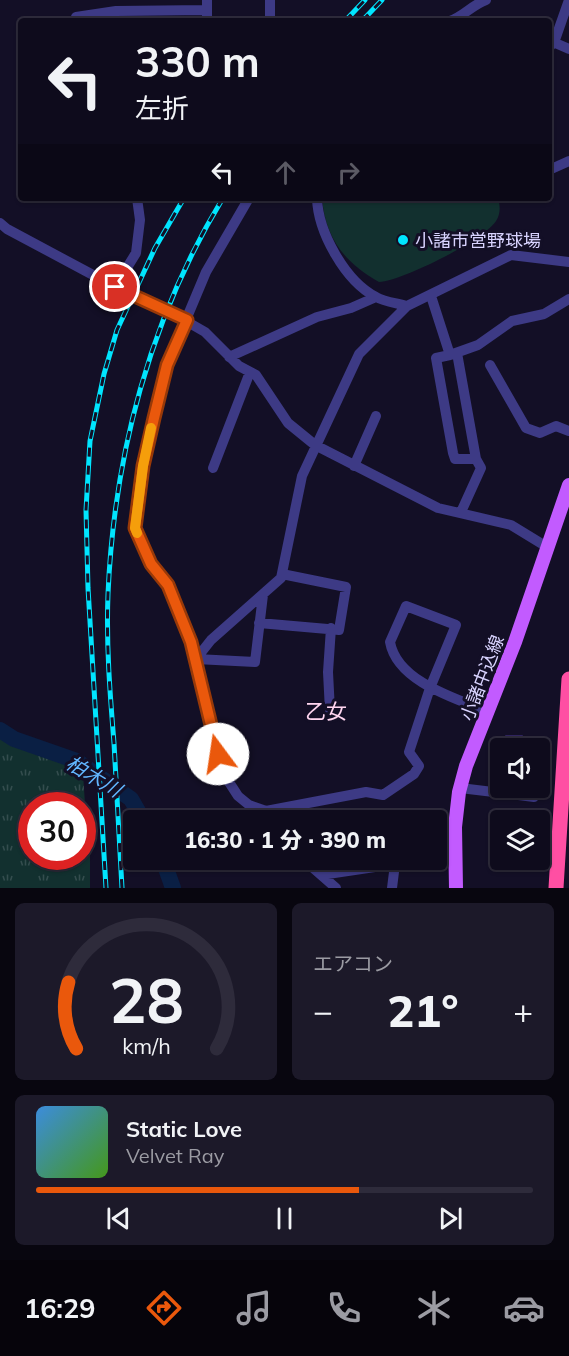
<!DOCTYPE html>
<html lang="ja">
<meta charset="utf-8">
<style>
body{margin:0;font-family:Mulish,"Noto Sans JP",sans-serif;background:#1c1929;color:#f1f3f6;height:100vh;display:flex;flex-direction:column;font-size:22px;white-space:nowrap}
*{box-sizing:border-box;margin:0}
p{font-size:20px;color:#9b9ba3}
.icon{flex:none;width:33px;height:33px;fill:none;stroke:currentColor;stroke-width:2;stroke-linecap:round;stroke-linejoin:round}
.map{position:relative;height:888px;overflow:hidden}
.drawer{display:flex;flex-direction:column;gap:15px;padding:15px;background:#08060f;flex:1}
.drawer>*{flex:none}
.top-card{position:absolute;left:18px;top:18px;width:534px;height:183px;border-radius:6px;box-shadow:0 2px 4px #0004,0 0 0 2px #2e2b3b;background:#0e0b1c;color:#f1f3f6;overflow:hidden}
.buttons{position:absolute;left:490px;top:738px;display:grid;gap:12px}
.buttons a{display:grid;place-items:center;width:60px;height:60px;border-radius:6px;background:#0e0b1c;box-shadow:0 2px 4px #0004,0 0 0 2px #2e2b3b;font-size:30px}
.speed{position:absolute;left:18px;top:792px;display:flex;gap:12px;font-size:30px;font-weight:700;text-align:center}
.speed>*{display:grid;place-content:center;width:78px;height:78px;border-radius:50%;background:#0e0b1c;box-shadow:0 2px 4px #0004,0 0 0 2px #2e2b3b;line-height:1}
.speed .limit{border:9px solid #d22;background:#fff;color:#111}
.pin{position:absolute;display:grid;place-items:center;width:51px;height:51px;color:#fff;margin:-26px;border:3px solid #fff;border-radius:50%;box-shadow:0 2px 6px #0007}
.me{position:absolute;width:66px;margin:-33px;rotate:346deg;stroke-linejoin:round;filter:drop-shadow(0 0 4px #0008)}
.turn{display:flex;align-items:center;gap:21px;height:126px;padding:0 18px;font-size:27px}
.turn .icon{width:78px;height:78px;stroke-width:2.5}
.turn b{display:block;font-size:42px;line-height:51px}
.lanes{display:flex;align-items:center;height:57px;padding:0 18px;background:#0003;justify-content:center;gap:30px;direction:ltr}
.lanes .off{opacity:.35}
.big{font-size:45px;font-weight:800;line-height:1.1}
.drawer .card{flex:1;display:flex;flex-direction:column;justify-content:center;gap:9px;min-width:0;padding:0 21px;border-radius:9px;background:#1c1929}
.drawer .dial{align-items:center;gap:0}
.dial svg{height:156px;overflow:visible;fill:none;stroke:#2e2b3b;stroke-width:7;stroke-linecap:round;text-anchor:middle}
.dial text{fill:#f1f3f6;stroke:none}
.song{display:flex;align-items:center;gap:18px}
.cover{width:72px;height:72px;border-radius:9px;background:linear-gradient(135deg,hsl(210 70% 55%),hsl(100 70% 35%))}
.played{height:6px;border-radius:3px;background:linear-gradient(90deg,#ea580c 65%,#2e2b3b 65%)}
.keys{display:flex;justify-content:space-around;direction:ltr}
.heat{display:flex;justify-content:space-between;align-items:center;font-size:33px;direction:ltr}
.drawer .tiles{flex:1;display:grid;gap:15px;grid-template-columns:1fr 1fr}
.card:last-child{grid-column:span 2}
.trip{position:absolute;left:123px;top:810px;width:324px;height:60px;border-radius:6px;background:#0e0b1c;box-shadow:0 2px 4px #0004,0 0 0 2px #2e2b3b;font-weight:800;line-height:60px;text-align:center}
.menu{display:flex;height:96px;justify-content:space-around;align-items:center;background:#06040b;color:#9b9ba3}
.menu .icon{width:42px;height:42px}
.menu .selected{color:#ea580c}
.menu b{font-size:27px;color:#f1f3f6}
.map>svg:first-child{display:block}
.park{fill:url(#park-tufts)}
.pitch{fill:#12302f}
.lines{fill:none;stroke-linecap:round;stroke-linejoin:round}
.river{stroke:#0a1f44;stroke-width:16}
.building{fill:url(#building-cross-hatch);stroke:#3b2d73;stroke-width:1.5}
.minor{stroke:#3d3a85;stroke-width:10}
.major{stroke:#c25bff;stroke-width:14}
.highway{stroke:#ff4fa3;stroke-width:15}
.rail-casing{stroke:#00e5ff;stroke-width:5}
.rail{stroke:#130f26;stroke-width:3;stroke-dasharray:9;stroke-linecap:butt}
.minor-bridge{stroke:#3d3a85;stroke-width:10}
.route-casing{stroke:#983908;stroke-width:15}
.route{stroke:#ea580c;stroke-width:10}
.slow{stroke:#f59e0b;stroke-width:10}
.poi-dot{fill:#00e5ff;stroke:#130f26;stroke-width:2}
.labels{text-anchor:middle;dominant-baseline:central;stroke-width:6;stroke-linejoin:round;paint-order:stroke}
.poi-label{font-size:18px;fill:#d9d4ff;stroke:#130f26;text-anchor:start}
.street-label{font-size:18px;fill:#d9d4ff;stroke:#130f26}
.water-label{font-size:20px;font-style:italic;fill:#62b6ff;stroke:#130f26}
.quarter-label{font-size:21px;fill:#ffd6f0;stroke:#130f26}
</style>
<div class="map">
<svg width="569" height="888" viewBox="0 0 569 888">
<defs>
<pattern id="park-tufts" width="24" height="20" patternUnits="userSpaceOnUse" patternTransform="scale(1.5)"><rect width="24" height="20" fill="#12302f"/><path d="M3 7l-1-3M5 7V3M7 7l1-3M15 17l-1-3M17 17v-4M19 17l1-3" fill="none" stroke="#344d4e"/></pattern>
<pattern id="building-cross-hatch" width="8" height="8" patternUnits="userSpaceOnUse" patternTransform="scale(1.5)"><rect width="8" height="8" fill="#241b47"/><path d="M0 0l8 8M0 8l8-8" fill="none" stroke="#433b63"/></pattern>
</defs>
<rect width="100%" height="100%" fill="#130f26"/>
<path class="park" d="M0,723C25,741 53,750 82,759L86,819L83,820L82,806H32V856H82L83,834L90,855V888H0Z"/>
<path class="pitch" d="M322,198H498C500,206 501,213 496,221C484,240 402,281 379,282C345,263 325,238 322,198Z"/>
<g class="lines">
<path class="river" d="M0,730L14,739L77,761L131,799L143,820
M163,860L173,888"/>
</g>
<path class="building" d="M506,736H522L521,748H506Z"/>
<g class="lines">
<path class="minor" d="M207,0V21
M270,0V21
M76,17L116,11L207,10
M450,21C464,16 472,5 486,0
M553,42L569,49
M549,48L556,37L569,0
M549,170L569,161
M249,198L206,272L167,365L143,466L135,528L151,564L168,584L176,601L196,659L218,754L227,779L238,796L249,805L266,811L366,792L383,795L414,774L419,766L409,752L430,688L456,625L406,606L390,642C397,682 457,699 489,712
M317,198C318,232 345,281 376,297C385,302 397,303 407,306
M0,223L7,229L123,291
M115,287L136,253L140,220L137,198
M431,296L450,355L436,358L453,453L455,459H476L481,468L461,512
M172,313L205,332L239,366L256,375L288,423L315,445L438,508L511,525L547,547
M457,353L476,459
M450,355L478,345L512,321L544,314L569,299
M229,357L317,317L351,308L376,297
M490,365L526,428L540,433L556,426L569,431
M354,466L376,416
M213,468L250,372
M259,623L339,630L346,587L282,574
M196,659L211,640L281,578L302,476L359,354L407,306L511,255L569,262
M196,659L255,662L263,595
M330,711L328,672L331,628
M460,788L534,797
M304,860L336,888
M321,875L395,864L392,888"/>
<path class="major" d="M456,888L455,827L459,792L466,766L515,642L569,485"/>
<path class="highway" d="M556,888L569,679"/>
<defs>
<path id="rail" d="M345,21L365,0
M362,21L382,0
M106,888L88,588L86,510L90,441L104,374L117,330L155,248L184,198
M122,888C119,840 117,791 114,743C110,694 106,644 108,594C114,455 150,318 223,198"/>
</defs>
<use href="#rail" class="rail-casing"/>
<use href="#rail" class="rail"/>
<path class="minor-bridge" d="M123,291L172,313"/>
</g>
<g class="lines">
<defs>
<path id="route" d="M115,287L187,320L167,365L154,418L143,466L135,528L151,564L168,585L191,642L218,754"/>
</defs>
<use href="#route" class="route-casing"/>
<use href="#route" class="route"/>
<path class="slow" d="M137,533L135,528L143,466L151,428"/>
</g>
<circle class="poi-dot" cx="403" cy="240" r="6"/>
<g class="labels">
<g class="poi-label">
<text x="415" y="240">小諸市営野球場</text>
</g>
<g class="street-label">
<text transform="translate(482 678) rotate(-69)">小諸中込線</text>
</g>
<g class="water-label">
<text transform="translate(94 776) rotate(31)">柏木川</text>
</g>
<g class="quarter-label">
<text x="326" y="711">乙女</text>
</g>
</g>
</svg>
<div class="buttons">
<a><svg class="icon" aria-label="sound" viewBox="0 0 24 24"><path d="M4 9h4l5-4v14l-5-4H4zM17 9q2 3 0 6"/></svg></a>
<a><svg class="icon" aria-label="layers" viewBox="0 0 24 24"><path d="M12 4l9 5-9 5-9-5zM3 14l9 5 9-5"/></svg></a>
</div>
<div class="speed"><div class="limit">30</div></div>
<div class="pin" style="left:115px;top:287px;background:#d93025"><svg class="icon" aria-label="arrive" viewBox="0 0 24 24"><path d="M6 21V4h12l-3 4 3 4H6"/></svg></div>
<svg class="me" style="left:218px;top:754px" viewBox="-20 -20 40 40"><circle r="19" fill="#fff"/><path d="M0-13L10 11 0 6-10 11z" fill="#ea580c"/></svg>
<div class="trip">16:30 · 1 分 · 390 m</div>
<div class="top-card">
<div class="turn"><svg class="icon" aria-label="left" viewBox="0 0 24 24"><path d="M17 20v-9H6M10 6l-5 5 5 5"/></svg><div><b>330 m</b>左折</div></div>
<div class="lanes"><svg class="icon" aria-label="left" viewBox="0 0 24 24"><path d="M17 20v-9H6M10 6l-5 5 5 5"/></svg><svg class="icon off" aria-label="ahead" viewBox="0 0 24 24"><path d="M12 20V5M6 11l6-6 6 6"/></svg><svg class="icon off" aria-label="right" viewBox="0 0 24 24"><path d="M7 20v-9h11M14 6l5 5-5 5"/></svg></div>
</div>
</div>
<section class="drawer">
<div class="tiles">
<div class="card dial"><svg viewBox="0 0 100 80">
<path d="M14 69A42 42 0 1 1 86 69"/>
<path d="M14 69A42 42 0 0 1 10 35" stroke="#ea580c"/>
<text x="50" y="56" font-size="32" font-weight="700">28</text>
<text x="50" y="72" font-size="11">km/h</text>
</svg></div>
<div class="card"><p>エアコン</p>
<div class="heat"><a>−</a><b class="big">21°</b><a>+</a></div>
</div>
<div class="card">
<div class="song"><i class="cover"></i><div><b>Static Love</b><p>Velvet Ray</p></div></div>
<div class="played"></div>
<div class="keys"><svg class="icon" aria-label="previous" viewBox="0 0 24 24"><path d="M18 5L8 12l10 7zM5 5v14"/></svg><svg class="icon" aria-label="pause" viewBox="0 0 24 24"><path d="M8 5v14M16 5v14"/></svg><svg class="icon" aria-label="next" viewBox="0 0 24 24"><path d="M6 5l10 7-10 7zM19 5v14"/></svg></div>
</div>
</div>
</section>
<nav class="menu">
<b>16:29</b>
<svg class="icon selected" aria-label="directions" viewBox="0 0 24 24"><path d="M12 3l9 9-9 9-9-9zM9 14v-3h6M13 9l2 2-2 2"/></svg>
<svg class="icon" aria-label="music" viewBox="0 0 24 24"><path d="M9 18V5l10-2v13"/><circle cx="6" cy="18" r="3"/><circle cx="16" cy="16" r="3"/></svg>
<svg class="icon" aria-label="phone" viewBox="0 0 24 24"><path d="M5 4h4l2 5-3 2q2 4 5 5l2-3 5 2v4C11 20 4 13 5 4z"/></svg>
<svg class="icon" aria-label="climate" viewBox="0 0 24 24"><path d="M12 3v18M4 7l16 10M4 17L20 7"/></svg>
<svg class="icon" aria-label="car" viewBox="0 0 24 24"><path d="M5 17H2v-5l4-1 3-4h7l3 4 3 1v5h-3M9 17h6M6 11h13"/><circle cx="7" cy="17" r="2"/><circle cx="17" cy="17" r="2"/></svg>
</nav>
